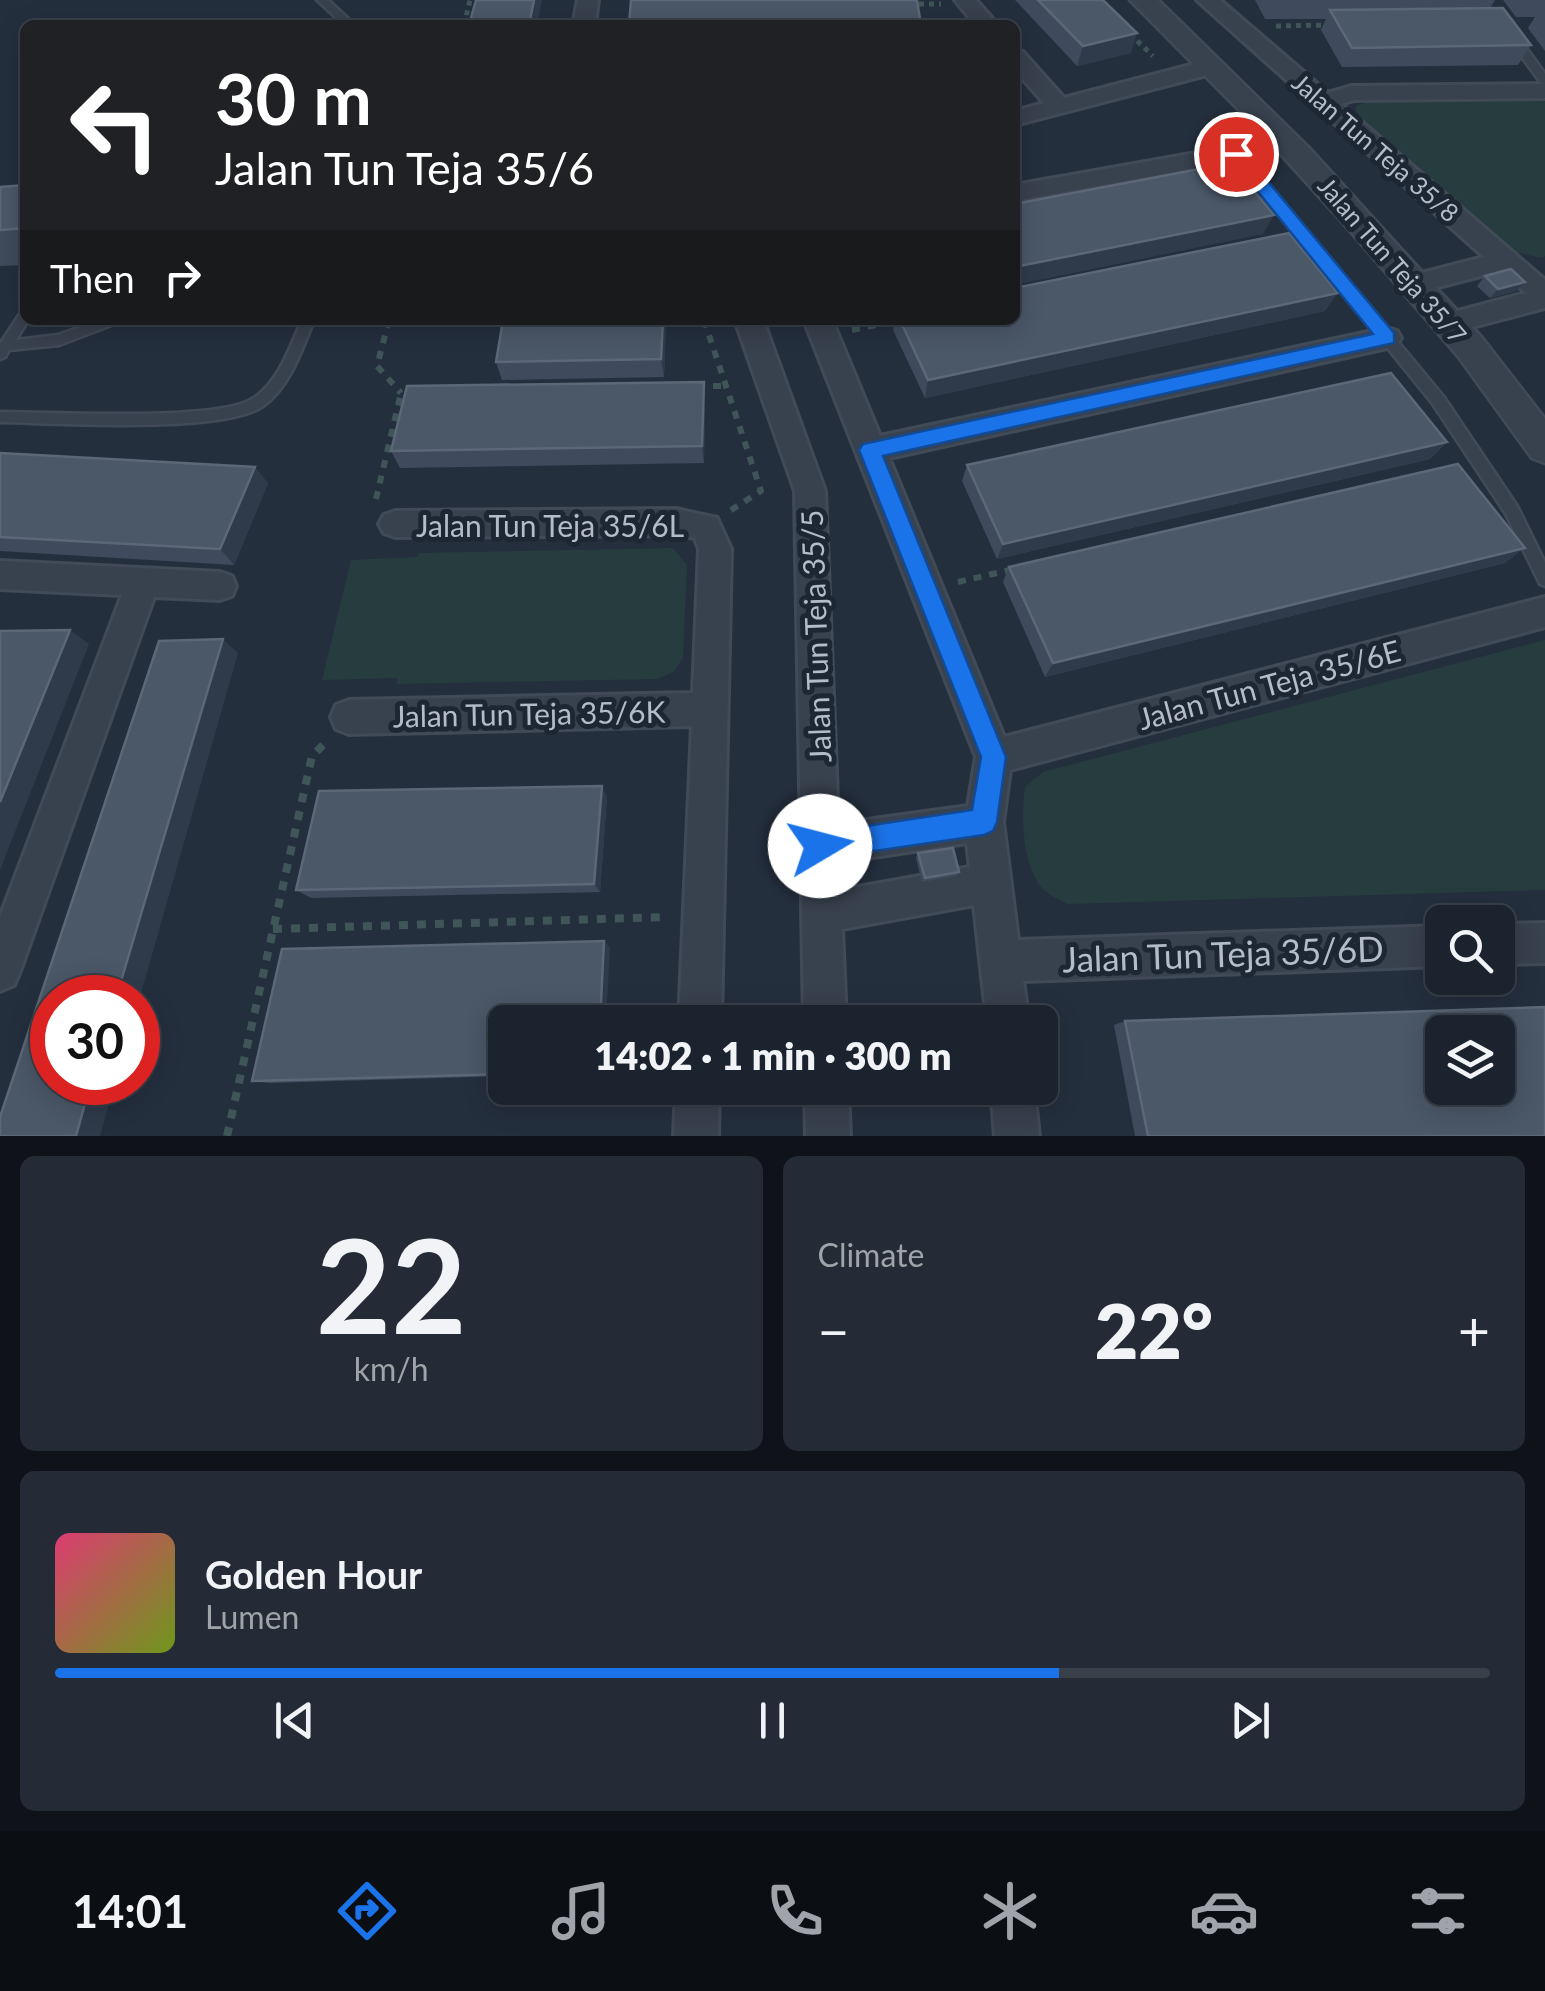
<!DOCTYPE html>
<meta charset="utf-8">
<style>
body{margin:0;font-family:Lato,sans-serif;background:#242b36;color:#f1f3f6;height:100vh;display:flex;flex-direction:column;font-size:38px;white-space:nowrap}
*{box-sizing:border-box;margin:0}
p{font-size:32px;color:#a0a4aa}
.icon{flex:none;width:55px;height:55px;fill:none;stroke:currentColor;stroke-width:2;stroke-linecap:round;stroke-linejoin:round}
.map{position:relative;height:1136px;overflow:hidden}
.panel{display:flex;flex-direction:column;gap:20px;padding:20px;background:#0f1319;flex:1}
.panel>*{flex:none}
.top-card{position:absolute;left:20px;top:20px;width:1000px;height:305px;border-radius:15px;box-shadow:0 5px 25px #0003,0 0 0 2px #39404a;background:#202124;color:#fff;overflow:hidden}
.tools{position:absolute;left:1425px;top:905px;display:grid;gap:20px}
.tools a{display:grid;place-items:center;width:90px;height:90px;border-radius:15px;background:#1b232e;box-shadow:0 5px 25px #0003,0 0 0 2px #39404a;font-size:50px}
.speed{position:absolute;left:30px;top:975px;display:flex;gap:20px;font-size:50px;font-weight:700;text-align:center}
.speed>*{display:grid;place-content:center;width:130px;height:130px;border-radius:50%;background:#1b232e;box-shadow:0 5px 25px #0003,0 0 0 2px #39404a;line-height:1}
.speed .limit{border:15px solid #d22;background:#fff;color:#111}
.pin{position:absolute;display:grid;place-items:center;width:85px;height:85px;color:#fff;margin:-42px;border:5px solid #fff;border-radius:50%;box-shadow:0 2px 10px #0007}
.me{position:absolute;width:110px;margin:-55px;rotate:82deg;stroke-linejoin:round;filter:drop-shadow(0 0 8px #0008)}
.turn{display:flex;align-items:center;gap:35px;height:210px;padding:0 30px;font-size:45px}
.turn .icon{width:130px;height:130px;stroke-width:2.5}
.turn b{display:block;font-size:70px;line-height:85px}
.then{display:flex;align-items:center;height:95px;padding:0 30px;background:#0003;gap:20px;font-size:38px}
.big{font-size:75px;font-weight:800;line-height:1.1}
.panel .widget{flex:1;display:flex;flex-direction:column;justify-content:center;gap:15px;min-width:0;padding:0 35px;border-radius:15px;background:#242b36}
.panel .dial{align-items:center;gap:0}
.dial b{font-size:130px;line-height:1}
.song{display:flex;align-items:center;gap:30px}
.cover{width:120px;height:120px;border-radius:15px;background:linear-gradient(135deg,hsl(340 70% 55%),hsl(80 70% 35%))}
.played{height:10px;border-radius:5px;background:linear-gradient(90deg,#1a73e8 70%,#39404a 70%)}
.keys{display:flex;justify-content:space-around;direction:ltr}
.heat{display:flex;justify-content:space-between;align-items:center;font-size:55px;direction:ltr}
.panel .tiles{flex:1;display:grid;gap:20px;grid-template-columns:1fr 1fr}
.widget:last-child{grid-column:span 2}
.trip{position:absolute;left:488px;top:1005px;width:570px;height:100px;border-radius:15px;background:#1b232e;box-shadow:0 5px 25px #0003,0 0 0 2px #39404a;font-weight:800;line-height:100px;text-align:center}
.tab-bar{display:flex;height:160px;justify-content:space-around;align-items:center;background:#0b0e12;color:#a0a4aa}
.tab-bar .icon{width:70px;height:70px}
.tab-bar .current{color:#1a73e8}
.tab-bar b{font-size:45px;color:#f1f3f6}
.map>svg:first-child{display:block}
.green{fill:#263c3f}
.lines{fill:none;stroke-linecap:round;stroke-linejoin:round}
.service-casing{stroke:#414a57;stroke-width:5}
.minor-casing{stroke:#414a57;stroke-width:6}
.tertiary-casing{stroke:#414a57;stroke-width:5}
.path-far2{stroke:#3f5557;stroke-width:5;stroke-dasharray:5 5;stroke-linecap:butt}
.path-far1{stroke:#3f5557;stroke-width:6;stroke-dasharray:8 8;stroke-linecap:butt}
.path{stroke:#3f5557;stroke-width:8;stroke-dasharray:9 9;stroke-linecap:butt}
.service{fill:#38414e;fill-rule:evenodd}
.minor{fill:#38414e;fill-rule:evenodd}
.tertiary{fill:#38414e;fill-rule:evenodd}
.wall{fill:#3f4b5c}
.shaded-wall{fill:#2f3b4b}
.building{fill:#4b5868;stroke:#5c6777;stroke-width:2.5;fill-rule:evenodd}
.route{fill:#1a73e8;stroke:#114b97;stroke-width:2.5}
.labels{text-anchor:middle;dominant-baseline:central;stroke-width:10;stroke-linejoin:round;paint-order:stroke}
.far-street-label{font-size:25px;fill:#b4bcc9;stroke:#1d2633}
.street-label{font-size:30px;fill:#b4bcc9;stroke:#1d2633}
.near-street-label{font-size:35px;fill:#b4bcc9;stroke:#1d2633}
</style>
<div class="map">
<svg width="1545" height="1136" viewBox="0 0 1545 1136">
<rect width="100%" height="100%" fill="#242f3e"/>
<path class="green" d="M1545,98V256L1542,258L1512,251L1356,117V106L1371,101Z
M673,548L687,565L683,657L674,672L657,679L397,684V678L322,680L351,560L417,557L419,553Z
M1545,640V890L1068,904C1059,899 1047,895 1041,887C1022,862 1021,816 1025,787L1043,772Z"/>
<g class="lines">
<defs>
<path id="service" d="M317,0H328L355,25H344Z
M1511,38H1519L1545,74V84L1541,83L1511,42Z
M1236,150L1240,152L1443,396L1517,506L1545,563V586L1540,584L1506,514L1433,404L1232,156L1230,154Z
M25,310V320H28L16,340L58,335L100,320H119L117,323L59,345L9,350L5,357L0,359V344L21,312Z
M302,320H314C302,349 290,387 263,406C223,434 55,423 0,422V412C49,412 220,422 254,398C279,381 290,347 302,320Z"/>
<path id="minor" d="M578,0H598L595,25H573Z
M955,0H976L998,25H975Z
M1197,0H1220L1328,93L1352,86L1545,84V98L1354,100L1341,104L1545,280V308L1449,333L1439,330L1435,323L1439,316L1526,293L1500,271L1415,293L1406,291L1402,284L1406,277L1484,257Z
M1015,50L1023,52L1064,98L1214,59L1225,66L1222,71L1015,125V111L1044,103L1015,70Z
M1236,146L1248,154L1245,159L1015,201V185Z
M735,320H763L825,491L838,824L968,806L976,757L804,320H832L880,436L1387,328L1397,331L1401,338L1397,345L1387,348L889,458L1004,737L1545,597V627L1010,770L1003,822L1018,940L1442,926V966L1023,981L1029,1022H987L974,905L842,929L846,1022H804L795,491ZM967,843L970,867L841,890L840,862Z
M676,509L717,518L731,549L721,1022H679L692,726L349,734L336,729L331,717L336,705L349,700L693,693L699,549L695,538L676,535L395,537L384,533L379,524L384,515L395,511Z
M0,561L220,572L232,576L236,586L232,596L220,600L154,597L20,971L14,985L0,991V917L122,595L0,589Z
M1545,923V963L1498,964V924Z
M676,1088H719L718,1136H674Z
M805,1088H848L850,1136H806Z
M991,1088H1034L1039,1136H995Z"/>
<path id="tertiary" d="M1130,0H1158L1309,148L1482,338L1545,419V463L1532,458L1458,356L1347,227L1258,129Z"/>
</defs>
<use href="#service" class="service-casing"/>
<use href="#minor" class="minor-casing"/>
<use href="#tertiary" class="tertiary-casing"/>
<path class="path-far2" d="M909,4H941
M464,25L470,0
M1276,26L1329,25
M1130,34L1153,56"/>
<path class="path-far1" d="M389,320L377,366L401,393
M704,320L761,491L728,512
M852,330L900,320
M697,386H728
M376,499L401,393
M958,582L1014,569"/>
<path class="path" d="M273,929L667,917
M227,1136L312,756L329,739"/>
<use href="#service" class="service"/>
<use href="#minor" class="minor"/>
<use href="#tertiary" class="tertiary"/>
</g>
<path class="wall" d="M1015,0H1103L1131,53L1077,66Z
M1255,0H1495L1490,8L1531,45L1518,65L1342,67L1321,30L1326,19H1265Z
M1503,0H1545V51L1528,28L1535,17H1516Z
M25,185V265L0,266V187Z
M1485,276L1525,282L1516,291L1490,298L1477,286Z
M1325,311L925,398L893,330L895,320H1015Z
M503,320H666L664,377L502,380L496,362Z
M705,400L704,463L400,468L391,451Z
M1447,442L1430,459L997,559L962,481L967,465Z
M0,453L268,483L234,565L0,551Z
M1505,563L1045,677L1003,582L1009,567Z
M607,797L600,892L311,898L296,890Z
M918,853L959,872L956,876L922,882L916,858Z
M604,941L610,948L505,1022V1076L270,1083L252,1081Z
M1125,1021L1545,1136H1135L1114,1025Z"/>
<path class="shaded-wall" d="M534,0H542L537,25H529Z
M1137,33L1131,53L1077,66L1083,46Z
M1274,215L1263,234L1015,285V267Z
M1525,282L1516,291L1490,298L1498,289Z
M1338,293L1325,311L925,398L928,380Z
M663,320H666L664,377L661,359Z
M704,382L705,400L704,463L702,446Z
M1447,442L1430,459L997,559L1003,544Z
M255,467L268,483L234,565L220,549Z
M1525,548L1505,563L1045,677L1053,663Z
M70,630L89,644L0,870V802Z
M223,639L238,653L138,1004V998H116Z
M602,786L607,797L600,892L594,884Z
M604,941L610,948L606,1022H600Z
M91,1082H115L100,1136H76Z"/>
<path class="building" d="M476,0H534L529,25H469Z
M631,0H917L921,25H629Z
M1038,0H1103L1137,33L1083,46Z
M1503,8L1531,45L1352,48L1330,10Z
M1231,163L1274,215L1015,267V204Z
M25,185V228L0,230V187Z
M1289,233L1338,293L928,380L900,320H1015V288Z
M1511,269L1525,282L1498,289L1485,276Z
M503,320H663L661,359L496,362Z
M1391,373L1447,442L1003,544L967,465Z
M704,382L702,446L391,451L407,386Z
M0,453L255,467L220,549L0,537Z
M1458,464L1525,548L1053,663L1009,567Z
M70,630L0,802V631Z
M223,639L116,998H52V1082H91L76,1136H0V1117L159,641Z
M602,786L594,884L296,890L319,791Z
M953,848L959,872L925,878L918,853Z
M604,941L600,1022H505V1074L252,1081L282,949Z
M1545,1007V1136H1148L1125,1021ZM1442,1032H1498V1088H1442Z"/>
<path class="route" d="M1236,148L1242,150L1394,333V343L883,456L1006,757L997,822L993,831L984,835L820,859L811,855L807,846L811,837L820,833L972,810L981,757L859,450L863,444L1373,334L1230,157L1227,154Z"/>
<g class="labels">
<g class="far-street-label">
<text transform="translate(1376 147) rotate(41)">Jalan Tun Teja 35/8</text>
<text transform="translate(1393 260) rotate(49)">Jalan Tun Teja 35/7</text>
</g>
<g class="street-label">
<text x="550" y="525">Jalan Tun Teja 35/6L</text>
<text transform="translate(815 636) rotate(-92)">Jalan Tun Teja 35/5</text>
<text transform="translate(1269 684) rotate(-15)">Jalan Tun Teja 35/6E</text>
<text transform="translate(529 713) rotate(-1)">Jalan Tun Teja 35/6K</text>
</g>
<g class="near-street-label">
<text transform="translate(1223 953) rotate(-2)">Jalan Tun Teja 35/6D</text>
</g>
</g>
</svg>
<div class="tools">
<a><svg class="icon" aria-label="search" viewBox="0 0 24 24"><circle cx="10" cy="10" r="6"/><path d="M15 15l6 6"/></svg></a>
<a><svg class="icon" aria-label="layers" viewBox="0 0 24 24"><path d="M12 4l9 5-9 5-9-5zM3 14l9 5 9-5"/></svg></a>
</div>
<div class="speed"><div class="limit">30</div></div>
<div class="pin" style="left:1236px;top:154px;background:#d93025"><svg class="icon" aria-label="arrive" viewBox="0 0 24 24"><path d="M6 21V4h12l-3 4 3 4H6"/></svg></div>
<svg class="me" style="left:820px;top:846px" viewBox="-20 -20 40 40"><circle r="19" fill="#fff"/><path d="M0-13L10 11 0 6-10 11z" fill="#1a73e8"/></svg>
<div class="trip">14:02 · 1 min · 300 m</div>
<div class="top-card">
<div class="turn"><svg class="icon" aria-label="left" viewBox="0 0 24 24"><path d="M17 20v-9H6M10 6l-5 5 5 5"/></svg><div><b>30 m</b>Jalan Tun Teja 35/6</div></div>
<div class="then">Then<svg class="icon" aria-label="right" viewBox="0 0 24 24"><path d="M7 20v-9h11M14 6l5 5-5 5"/></svg></div>
</div>
</div>
<section class="panel">
<div class="tiles">
<div class="widget dial"><b>22</b><p>km/h</p></div>
<div class="widget"><p>Climate</p>
<div class="heat"><a>−</a><b class="big">22°</b><a>+</a></div>
</div>
<div class="widget">
<div class="song"><i class="cover"></i><div><b>Golden Hour</b><p>Lumen</p></div></div>
<div class="played"></div>
<div class="keys"><svg class="icon" aria-label="previous" viewBox="0 0 24 24"><path d="M18 5L8 12l10 7zM5 5v14"/></svg><svg class="icon" aria-label="pause" viewBox="0 0 24 24"><path d="M8 5v14M16 5v14"/></svg><svg class="icon" aria-label="next" viewBox="0 0 24 24"><path d="M6 5l10 7-10 7zM19 5v14"/></svg></div>
</div>
</div>
</section>
<nav class="tab-bar">
<b>14:01</b>
<svg class="icon current" aria-label="directions" viewBox="0 0 24 24"><path d="M12 3l9 9-9 9-9-9zM9 14v-3h6M13 9l2 2-2 2"/></svg>
<svg class="icon" aria-label="music" viewBox="0 0 24 24"><path d="M9 18V5l10-2v13"/><circle cx="6" cy="18" r="3"/><circle cx="16" cy="16" r="3"/></svg>
<svg class="icon" aria-label="phone" viewBox="0 0 24 24"><path d="M5 4h4l2 5-3 2q2 4 5 5l2-3 5 2v4C11 20 4 13 5 4z"/></svg>
<svg class="icon" aria-label="climate" viewBox="0 0 24 24"><path d="M12 3v18M4 7l16 10M4 17L20 7"/></svg>
<svg class="icon" aria-label="car" viewBox="0 0 24 24"><path d="M5 17H2v-5l4-1 3-4h7l3 4 3 1v5h-3M9 17h6M6 11h13"/><circle cx="7" cy="17" r="2"/><circle cx="17" cy="17" r="2"/></svg>
<svg class="icon" aria-label="filters" viewBox="0 0 24 24"><path d="M4 7h16M4 17h16"/><circle cx="9" cy="7" r="2"/><circle cx="15" cy="17" r="2"/></svg>
</nav>
